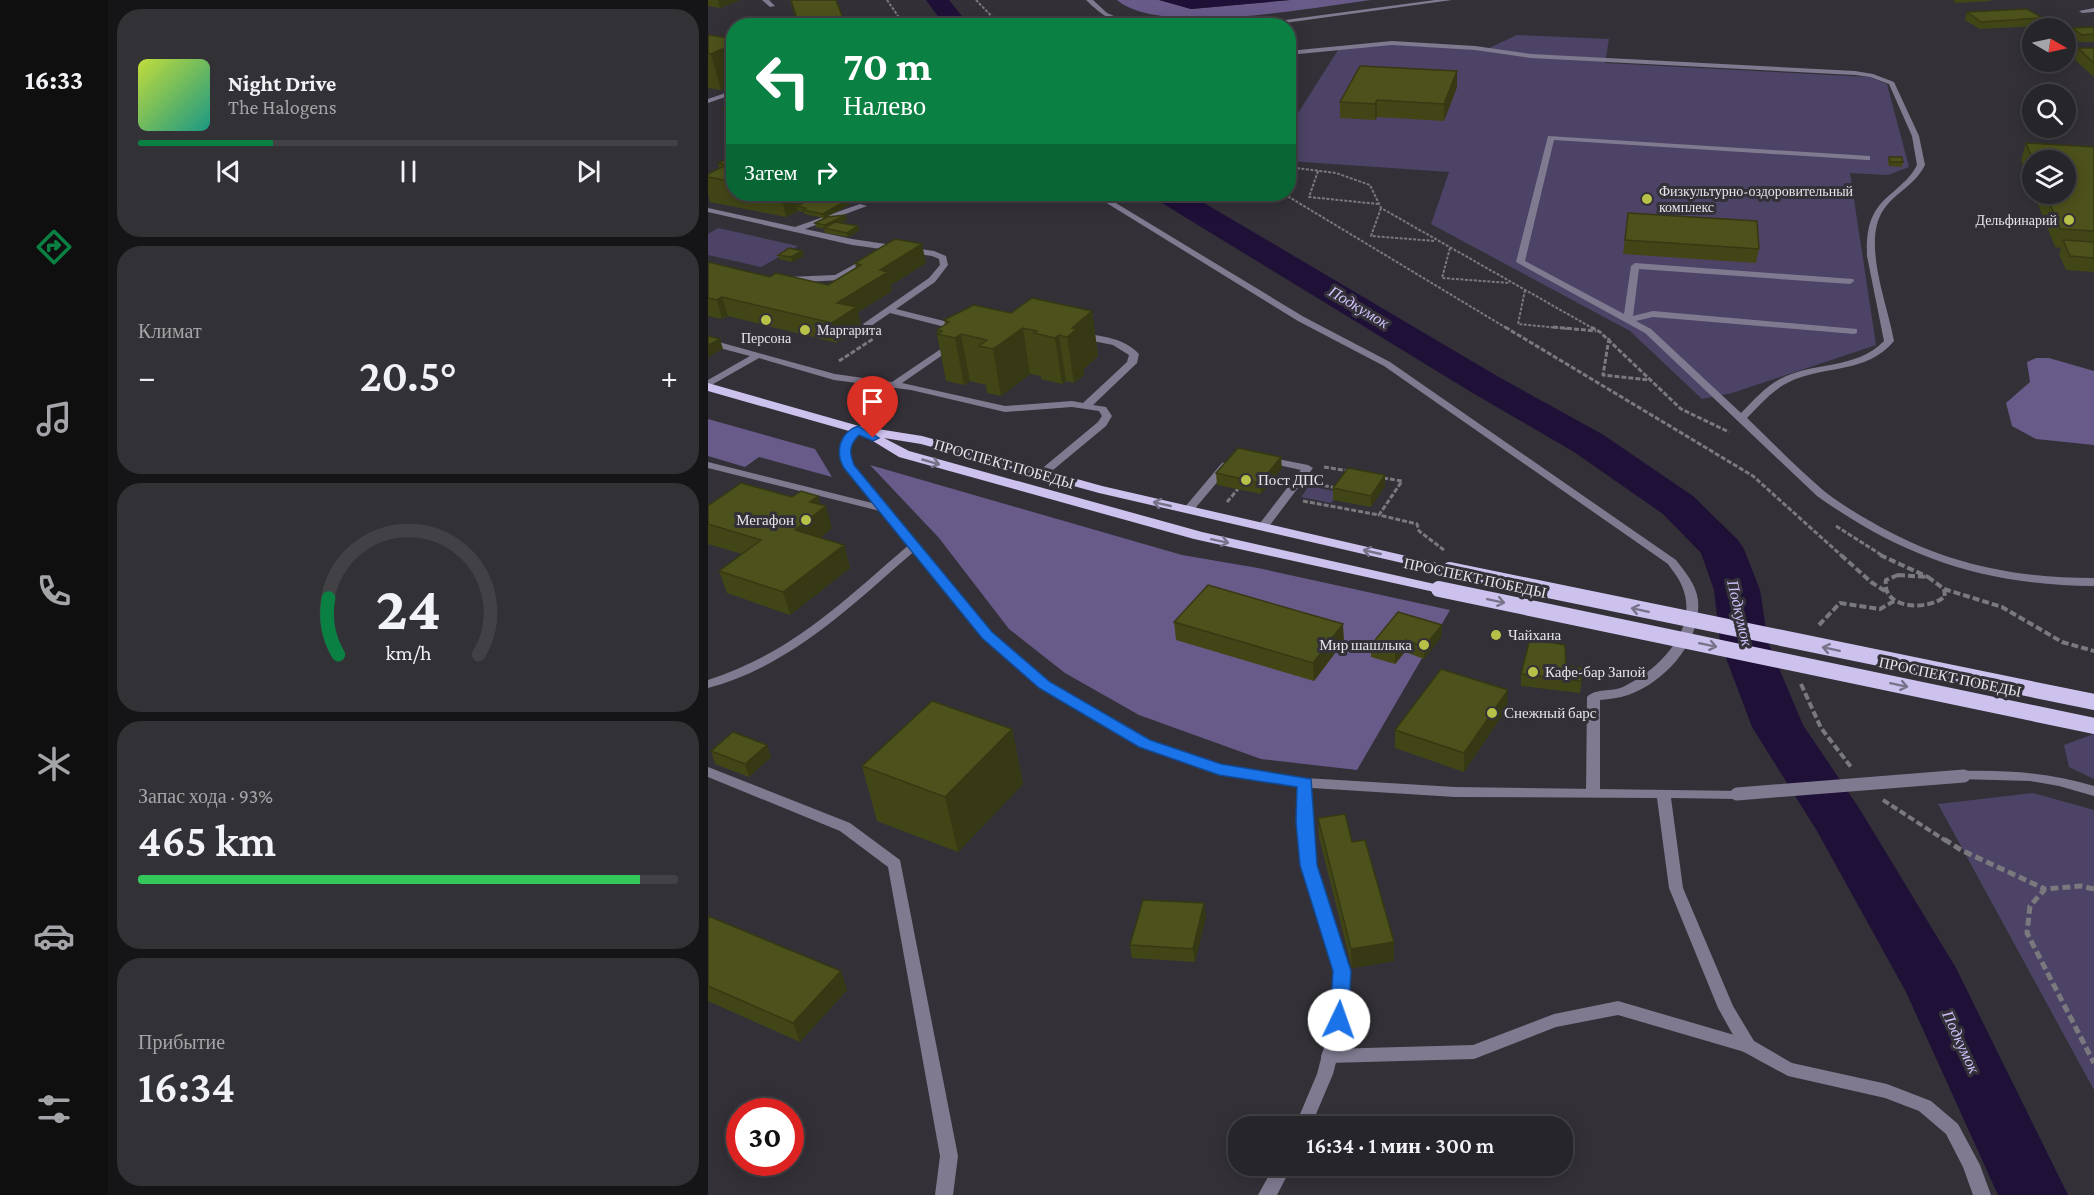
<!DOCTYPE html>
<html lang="ru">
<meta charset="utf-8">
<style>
body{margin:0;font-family:"Crimson Pro",serif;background:#323135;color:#f1f3f6;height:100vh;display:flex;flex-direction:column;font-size:22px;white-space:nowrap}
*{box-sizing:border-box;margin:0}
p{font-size:20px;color:#a4a5a8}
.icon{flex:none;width:33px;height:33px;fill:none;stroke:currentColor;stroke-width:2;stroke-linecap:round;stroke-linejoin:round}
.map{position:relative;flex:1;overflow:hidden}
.panel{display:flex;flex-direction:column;gap:9px;padding:9px;background:#151417;width:600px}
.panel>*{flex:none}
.guide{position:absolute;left:18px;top:18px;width:570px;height:183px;border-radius:24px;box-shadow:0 3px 15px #0003,0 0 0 2px #424246;background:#0b8043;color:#fff;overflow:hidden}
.needle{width:39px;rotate:99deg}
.controls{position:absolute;left:1314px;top:18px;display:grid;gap:12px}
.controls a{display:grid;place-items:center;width:54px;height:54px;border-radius:50%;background:#262529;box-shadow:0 3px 15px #0003,0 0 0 2px #424246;font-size:30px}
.speed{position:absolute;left:18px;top:1098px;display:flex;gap:12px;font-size:30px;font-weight:700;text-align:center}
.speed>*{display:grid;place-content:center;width:78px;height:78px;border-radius:50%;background:#262529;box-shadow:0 3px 15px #0003,0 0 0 2px #424246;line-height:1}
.speed .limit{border:9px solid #d22;background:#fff;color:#111}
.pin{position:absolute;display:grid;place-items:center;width:51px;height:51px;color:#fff;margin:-62px -26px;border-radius:50% 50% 50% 0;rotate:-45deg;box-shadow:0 0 6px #0007}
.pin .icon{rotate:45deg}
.me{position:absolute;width:66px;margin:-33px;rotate:3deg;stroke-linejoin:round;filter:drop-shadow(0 0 4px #0008)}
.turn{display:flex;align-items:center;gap:21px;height:126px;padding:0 18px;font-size:27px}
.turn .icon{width:78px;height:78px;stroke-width:2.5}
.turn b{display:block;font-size:42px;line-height:51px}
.then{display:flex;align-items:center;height:57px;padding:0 18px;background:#0003;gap:12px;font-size:22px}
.big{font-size:45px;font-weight:600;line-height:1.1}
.panel .card{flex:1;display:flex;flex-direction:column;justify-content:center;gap:9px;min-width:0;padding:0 21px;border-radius:24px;background:#323135}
.panel .dial{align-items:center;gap:0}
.dial svg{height:156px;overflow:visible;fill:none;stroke:#424246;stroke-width:7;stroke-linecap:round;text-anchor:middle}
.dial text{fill:#f1f3f6;stroke:none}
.song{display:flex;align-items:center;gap:18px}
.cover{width:72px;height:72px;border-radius:9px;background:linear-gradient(135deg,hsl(70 70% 55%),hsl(170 70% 35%))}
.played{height:6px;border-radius:3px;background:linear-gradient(90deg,#0b8043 25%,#424246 25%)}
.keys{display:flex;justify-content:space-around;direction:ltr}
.heat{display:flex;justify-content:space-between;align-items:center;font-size:33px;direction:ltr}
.charge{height:9px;border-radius:4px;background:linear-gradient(90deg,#34c759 93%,#424246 0)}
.trip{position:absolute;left:520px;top:1116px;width:345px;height:60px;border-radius:24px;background:#262529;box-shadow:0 3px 15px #0003,0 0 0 2px #424246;font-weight:600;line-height:60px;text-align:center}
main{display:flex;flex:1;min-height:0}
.menu{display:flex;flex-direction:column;width:108px;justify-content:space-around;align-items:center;background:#0f0f10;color:#a4a5a8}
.menu .icon{width:42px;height:42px}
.menu .current{color:#0b8043}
.menu b{font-size:27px;color:#f1f3f6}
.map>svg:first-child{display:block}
.green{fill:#4d4366}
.forest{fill:#685b8a}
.water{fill:#1f1038}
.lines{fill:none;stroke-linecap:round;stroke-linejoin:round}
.river{fill:#1f1038;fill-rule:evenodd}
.path-far3{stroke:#7a797e;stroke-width:2;stroke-dasharray:3 1.5;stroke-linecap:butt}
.path-far2{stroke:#7a797e;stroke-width:3;stroke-dasharray:5 2;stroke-linecap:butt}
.path-far1{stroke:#7a797e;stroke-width:4;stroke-dasharray:7 3;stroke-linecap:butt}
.path{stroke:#7a797e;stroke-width:5;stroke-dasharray:8 4;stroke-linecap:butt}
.service{fill:#7f7a90;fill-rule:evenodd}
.minor{fill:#7f7a90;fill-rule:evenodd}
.primary{fill:#cdc1ee;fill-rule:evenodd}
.minor-bridge{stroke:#7f7a90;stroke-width:13}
.primary-bridge{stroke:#cdc1ee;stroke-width:16}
.wall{fill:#424617}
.shaded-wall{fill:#363913}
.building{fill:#4d511b;stroke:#363913;stroke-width:1.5}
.oneway{stroke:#787289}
.route{fill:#1a73e8;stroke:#114b97;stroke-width:1.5}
.poi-dot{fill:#b8c147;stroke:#333137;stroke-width:2}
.labels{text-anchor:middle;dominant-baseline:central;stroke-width:6;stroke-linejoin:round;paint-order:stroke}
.far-poi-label{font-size:14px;fill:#e6e5e9;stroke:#333137;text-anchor:start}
.street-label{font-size:15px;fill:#e6e5e9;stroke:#333137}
.poi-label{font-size:15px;fill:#e6e5e9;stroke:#333137;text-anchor:start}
.water-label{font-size:16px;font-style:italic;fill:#d1c1fd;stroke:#333137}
</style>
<main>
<nav class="menu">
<b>16:33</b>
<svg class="icon current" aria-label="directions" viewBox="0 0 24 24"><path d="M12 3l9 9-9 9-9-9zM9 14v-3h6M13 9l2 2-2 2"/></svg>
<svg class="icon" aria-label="music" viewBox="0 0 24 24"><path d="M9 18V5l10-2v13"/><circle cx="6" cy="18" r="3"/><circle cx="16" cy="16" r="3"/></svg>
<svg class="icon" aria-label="phone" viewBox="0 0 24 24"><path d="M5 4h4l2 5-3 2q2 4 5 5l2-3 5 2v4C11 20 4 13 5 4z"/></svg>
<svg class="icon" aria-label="climate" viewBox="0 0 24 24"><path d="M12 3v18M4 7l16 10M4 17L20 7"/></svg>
<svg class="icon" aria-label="car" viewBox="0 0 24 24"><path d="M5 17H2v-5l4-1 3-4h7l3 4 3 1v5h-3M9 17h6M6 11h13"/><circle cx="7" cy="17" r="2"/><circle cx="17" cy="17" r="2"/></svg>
<svg class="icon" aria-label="filters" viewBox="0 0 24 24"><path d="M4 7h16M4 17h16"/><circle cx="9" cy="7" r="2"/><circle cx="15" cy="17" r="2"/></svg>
</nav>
<section class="panel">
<div class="card">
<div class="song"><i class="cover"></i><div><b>Night Drive</b><p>The Halogens</p></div></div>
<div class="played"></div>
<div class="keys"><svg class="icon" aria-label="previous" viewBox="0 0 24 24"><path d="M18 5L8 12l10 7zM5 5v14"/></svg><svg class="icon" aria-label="pause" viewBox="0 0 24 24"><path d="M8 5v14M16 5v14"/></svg><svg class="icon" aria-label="next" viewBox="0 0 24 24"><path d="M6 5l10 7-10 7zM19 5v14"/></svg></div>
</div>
<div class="card"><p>Климат</p>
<div class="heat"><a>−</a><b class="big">20.5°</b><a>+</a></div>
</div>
<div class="card dial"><svg viewBox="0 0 100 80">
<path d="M14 69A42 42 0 1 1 86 69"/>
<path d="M14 69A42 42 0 0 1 9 40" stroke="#0b8043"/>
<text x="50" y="56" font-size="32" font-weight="700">24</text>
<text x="50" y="72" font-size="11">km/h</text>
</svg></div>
<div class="card"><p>Запас хода · 93%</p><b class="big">465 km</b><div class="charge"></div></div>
<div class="card"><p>Прибытие</p><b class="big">16:34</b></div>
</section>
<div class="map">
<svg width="1386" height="1195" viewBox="0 0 1386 1195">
<rect width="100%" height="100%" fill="#333137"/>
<path class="green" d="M809,35L901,39L897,63L1161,77L1179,84L1201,167L1180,175L1142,173L1168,345L1024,393L994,399L922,331L723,224L741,172L581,161L580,129L630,50L673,44L777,50Z
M10,228L90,246L53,267L0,255V234Z
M601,486L631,492L623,503L593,497Z
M1386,734V779L1361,767L1356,745Z
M1325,793L1386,810V1090L1230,804Z"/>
<path class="forest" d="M409,0H451L483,9L582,0H663C606,7 453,37 409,0Z
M1328,358H1341L1386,371V445L1328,439L1304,426L1298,403L1322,382L1319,362Z
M0,419L107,449L124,477L51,457L37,467L0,456Z
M162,465L474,555L550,568L742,610L649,770L553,759L431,715L357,673L301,629L231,538Z"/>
<path class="water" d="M451,0H582L483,9Z"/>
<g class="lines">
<path class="river" d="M218,0H241L262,26H237Z
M445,194H481L789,376L894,434L985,496L1030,540L1036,549L1052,590L1060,642L1095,725L1151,808L1248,968L1360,1195H1290L1198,992L1109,831L1044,727L1012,642L1006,590L993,553L955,514L866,452L763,392L449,200Z"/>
<path class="path-far3" d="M179,0L197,26
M268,0L293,26
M580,167L628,173L662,185L673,208L886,329
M610,171L601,197L670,204
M576,194L800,329
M673,208L663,236L727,241
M742,248L734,278L802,283
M817,290L810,324L862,329"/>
<path class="path-far2" d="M797,327L1045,476L1134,556
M845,327L888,331
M883,327L892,332L973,409L1021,432
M901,338L895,375L942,380
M131,361L165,339
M148,404L161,397
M616,467L641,471
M675,478L694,481L671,515L709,524L711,531L736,550
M609,484L628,488
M595,501L671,515
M519,502L530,489
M1128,526L1175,556"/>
<path class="path-far1" d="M1133,555L1163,582L1180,593
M1172,555L1220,577
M1190,575L1220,577L1236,589L1237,596C1222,611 1173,610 1178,580Z
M1236,589L1294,607L1354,642L1386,651
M1111,625L1132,603L1172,609L1188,600
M1093,684L1113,728L1143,767
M1175,800L1238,841"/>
<path class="path" d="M1236,839L1253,850L1337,889
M1386,889L1373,886L1337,889L1322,906L1319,933L1386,1063"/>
<path class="service" d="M54,0H61L67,6L62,7Z
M378,0H385L399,13L429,26C409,26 392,14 378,0Z
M727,0H744L554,26H532Z
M1386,8V12L1374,13L1371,11Z
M684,41L767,46L823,54L1147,71L1165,74L1186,82L1211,136L1217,165C1207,185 1188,192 1176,209C1153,241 1180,305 1186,341C1159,374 1116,365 1081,382C1064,390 1051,406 1039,418C1064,442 1089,468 1116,491C1130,502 1146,512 1162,521C1233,563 1304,578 1386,578V586C1278,585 1198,559 1109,496L937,333L808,262L840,136L1162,156V160H1159L846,140L817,261L916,314L923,266L927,263L1145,279L1146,281L1142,284L931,269L925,316L945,311L1149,329V333L1146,334L945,317L928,321L943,329L1033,413C1045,401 1057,387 1072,379C1106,361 1148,370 1176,341L1159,256C1158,229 1162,210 1184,193C1194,184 1203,177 1209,165L1204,136L1181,84L1162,77L1147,75L823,58L767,50L684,45L580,55V51Z
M26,90V94L0,103V99Z
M384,194H393L596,317L682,362L968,560C977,572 988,584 990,600C994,641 957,682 920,695C911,698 902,699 892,700V794L890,797H880L878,794L879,697C887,688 904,692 915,687C953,669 996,625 971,580C968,574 963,569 960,564L676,366L590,321Z
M152,204L159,206L97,229L144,239L226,251L238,256L240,265L227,282L188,309L256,326V330L253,331L182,313L163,326H157L155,324L221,278L232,265L231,259L224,256L144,245L0,212V208L87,227Z
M160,257L164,260L163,262L132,280L80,283L76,280L80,277L127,275Z
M373,333C393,336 417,338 431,354L429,363L385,405L398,407L404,416L398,426L339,475L335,476L330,473L331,471L390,422L394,416L391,411L364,407L297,412L203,390L126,380L51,358L0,387V380L42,356L0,345V339L127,374L184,382L246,340L249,341V345L194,383L297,406L364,401L375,403L419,362L421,355L405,345L370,338L368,336Z
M560,457L600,465L605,468L559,529L555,530L549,527L593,470L556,462L555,460Z
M0,462L180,507L182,509L176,512L0,468Z
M518,462L523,465L522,467L484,512H476L474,510L476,508L514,463Z
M206,543L210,544L212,546L210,548C145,604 85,665 0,688V680C86,652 135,601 202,544Z
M0,767L142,823L192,860L250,1156L245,1195H227L232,1156L180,867L132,831L0,777Z
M910,1001L1040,1039L1046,1041L1048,1046L1046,1051L1040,1053L910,1015L848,1027L766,1059L621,1063L615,1061L613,1056L615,1051L621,1049L765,1045L846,1014Z"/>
<path class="minor" d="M150,427L155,430C145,442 139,449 145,465L283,632L341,682L442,741L512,764L597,778L747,787L1034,791L1036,794L1034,797L1029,799L963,798L975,888L1025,1006L1046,1041L1084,1063L1179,1084L1223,1101L1250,1124L1272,1165L1283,1195H1265L1255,1167L1238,1134L1211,1111L1177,1098L1080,1076L1034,1051L1010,1008L961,888L949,798L747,797L604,788L603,822L608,865L642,971L639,1020L625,1074L603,1126H587L609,1074L623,1020L626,971L594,865L589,822L590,787L511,774L432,747L331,688L275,638L136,468C128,453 133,434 150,427Z
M1256,771C1301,770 1342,773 1386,786V796L1351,786L1322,781L1251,779L1249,776L1251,773Z
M566,1166H584L569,1195H550Z"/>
<path class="primary" d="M0,383L151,426L214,436L394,486L742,566L749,570L742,574L391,493L213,444L176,438L201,451L494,532L731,585L738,589L731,593L486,539L191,457L155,435L0,391Z"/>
<path class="minor-bridge" d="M1029,794L1256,776"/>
<path class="primary-bridge" d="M742,570L1386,702
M731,589L1386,726"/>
</g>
<path class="wall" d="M0,0H32L12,8L0,6Z
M82,0H128L138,26H90Z
M1245,0H1283V1L1248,3Z
M1259,12L1335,18L1333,26L1272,29L1257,20Z
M1386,27V42H1372L1362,36L1364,28Z
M0,36L26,39V84L13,90L0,88Z
M1370,48H1386V77L1367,60Z
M749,71V87L736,121L669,117L667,120L632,118V102Z
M26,104V133H22L15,109Z
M1318,143L1386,147V272L1358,270L1351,254L1353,248L1347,247L1326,194H1358L1324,160V189L1313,160Z
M26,156V194H102L103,198L142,204L119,217L139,220L133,223L150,226L151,231L140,237L117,233L116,229L108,227L107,223L116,218L96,214V212L90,211L78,217L2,202L0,193V174L11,168L10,163Z
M1181,157L1195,162L1194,167L1181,166L1180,161Z
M920,213L1051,249L1048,263L915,254Z
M94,251L96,256L84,262L71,259L70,255Z
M0,262L62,277L120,285L148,268L147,263H218L183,285L184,291L150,312L153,327L129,343L20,316L14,319L0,316Z
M384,311L390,356L375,370L376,375L366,383L358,381L354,384L333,379V376L322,374L293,396L279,393L278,385L262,381L256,385L238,381L229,334V330L237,324L236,320L303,313Z
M574,468L553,494L509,485L508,473Z
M677,486L663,507L625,500V488Z
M0,505H112L124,528L112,538L136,545L142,568L82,615L19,593L11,571L34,554L0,544Z
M466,622L636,641L606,681L468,640Z
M734,625L733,637L716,659L697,652L687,664L663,657V645Z
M875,668L872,693L813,686V674Z
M799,708L756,772L687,748V730Z
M304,729L315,784L250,852L169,821L154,766Z
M3,751L63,757L41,777L7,764Z
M610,818L644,842L686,961L644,968L611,837Z
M0,916L139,990L92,1042L0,1001Z
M498,916L487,962L424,958L422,945Z"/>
<path class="shaded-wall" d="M10,0H32L12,8Z
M26,44V84L13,90L3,54Z
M749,71V87L736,121V104Z
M669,100V117L667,120V104Z
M73,194H102L104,203L89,206L90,211L78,217Z
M141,199L142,204L116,218L115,214Z
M138,215L139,220L120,229H118L117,225Z
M150,226L151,231L140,237L139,233Z
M214,244L218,263L183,285L184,291L150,312L153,327L129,343L124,323L129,303L172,270Z
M94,251L96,256L84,262L83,257Z
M14,297L20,316L14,319L9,300Z
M384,311L390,356L375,370L376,375L366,383L359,337L364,328Z
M315,328L322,374L293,396L285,349Z
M253,334L262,381L256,385L247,338Z
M351,335L358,381L354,384L347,338Z
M12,339L15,349L0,357V345Z
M573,457L574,468L553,494L552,483Z
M677,475V486L663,507V496Z
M110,496L114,510L118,506L124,528L94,552L87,530L102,502Z
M136,545L142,568L82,615L75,592Z
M635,624L636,641L606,681L605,663Z
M734,625L733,637L716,659V647Z
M697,640V652L687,664V652Z
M800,690L799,708L756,772V753Z
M304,729L315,784L250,852L237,797Z
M59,745L63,757L41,777L37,764Z
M496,903L498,916L487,962L485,949Z
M686,942V961L644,968L643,949Z
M133,971L139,990L92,1042L85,1023Z"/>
<path class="building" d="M83,0H128L138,26H91Z
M1319,9L1335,18L1273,22L1259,12Z
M1386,27V34L1374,35L1364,28Z
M2,35L26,39V44L3,54L0,53V36Z
M1370,48H1386V63Z
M652,66L749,71L736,104L669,100L667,104L632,102Z
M26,104V111L15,109Z
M1318,143L1386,147V231L1352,229L1338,194H1358V160H1325Z
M26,156V182L0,177V174L18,165L10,163Z
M1181,157H1194L1195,162H1182Z
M112,194H113L141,199L115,214L95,210L98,208L89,206Z
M920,213L1049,221L1051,249L917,240Z
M138,215L117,225L107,223L119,217Z
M127,222L150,226L139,233L116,228Z
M187,239L214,244L172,270L180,272L129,303L149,307L124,323L14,297L9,300L0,298V262L62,277L68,273L120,285L153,265L147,263Z
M1355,240L1386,242V258L1362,256Z
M81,248L94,251L83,257L70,255Z
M324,298L384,311L364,328L369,329L359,337L351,335L347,338L326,333L329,331L315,328L285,349L271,346L279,340L253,334L247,338L229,334L234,331L229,330L241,322L236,320L266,305L303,313Z
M0,336L12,339L0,345Z
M530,448L573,457L552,483L508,473Z
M640,468L677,475L663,496L625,488Z
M33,483L84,497L93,491L110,496L102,502L118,506L87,530L136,545L75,592L11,571L53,540L0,524V505H1Z
M500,585L635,624L605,663L466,622Z
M690,612L734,625L716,647L697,640L687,652L663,645Z
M822,639L857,645L858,666L875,668L873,681L813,674Z
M733,669L800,690L756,753L687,730Z
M224,701L304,729L237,797L154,766Z
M25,732L59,745L37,764L3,751Z
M637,814L644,842L657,840L686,942L643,949L610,818Z
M435,900L496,903L485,949L422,945Z
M0,916L133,971L85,1023L0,986Z"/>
<defs><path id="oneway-shaft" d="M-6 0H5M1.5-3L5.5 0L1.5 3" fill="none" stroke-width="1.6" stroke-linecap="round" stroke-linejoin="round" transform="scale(1.5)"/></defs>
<g class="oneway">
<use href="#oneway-shaft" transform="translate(223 462) rotate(16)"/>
<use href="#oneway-shaft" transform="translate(454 504) rotate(-167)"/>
<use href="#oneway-shaft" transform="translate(512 541) rotate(12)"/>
<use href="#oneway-shaft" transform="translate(664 552) rotate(-167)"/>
<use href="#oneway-shaft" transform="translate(788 601) rotate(12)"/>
<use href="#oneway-shaft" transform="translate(932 610) rotate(-168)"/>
<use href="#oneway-shaft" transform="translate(1000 645) rotate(12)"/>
<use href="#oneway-shaft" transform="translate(1123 649) rotate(-168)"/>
<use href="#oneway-shaft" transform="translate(1191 685) rotate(12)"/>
</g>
<path class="route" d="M150,426L171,438L165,441L151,435C141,445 141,452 146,465L284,632L342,682L442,740L513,764L603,779L609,865L643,971L640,1020L638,1025L631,1027L625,1025L622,1020L625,971L592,865L588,822L589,787L511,775L431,747L331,688L274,638L136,468C127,452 131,433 150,426Z"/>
<g class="poi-dot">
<circle cx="939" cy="199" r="6"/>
<circle cx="1361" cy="220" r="6"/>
<circle cx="58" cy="320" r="6"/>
<circle cx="97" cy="330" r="6"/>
<circle cx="538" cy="480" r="6"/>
<circle cx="98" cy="520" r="6"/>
<circle cx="788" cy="635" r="6"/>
<circle cx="716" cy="645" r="6"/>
<circle cx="825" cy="672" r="6"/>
<circle cx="784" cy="713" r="6"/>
</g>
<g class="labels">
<g class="far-poi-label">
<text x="951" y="191">Физкультурно-оздоровительный<tspan x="951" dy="16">комплекс</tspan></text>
<text x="1349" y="220" text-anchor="end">Дельфинарий</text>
<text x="109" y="330">Маргарита</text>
<text x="58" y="338" text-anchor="middle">Персона</text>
</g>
<g class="street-label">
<text transform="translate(296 464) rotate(16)">ПРОСПЕКТ ПОБЕДЫ</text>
<text transform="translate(767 578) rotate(12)">ПРОСПЕКТ ПОБЕДЫ</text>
<text transform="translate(1242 677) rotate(12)">ПРОСПЕКТ ПОБЕДЫ</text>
</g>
<g class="poi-label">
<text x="550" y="480">Пост ДПС</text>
<text x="86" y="520" text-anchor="end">Мегафон</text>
<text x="800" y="635">Чайхана</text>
<text x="704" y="645" text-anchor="end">Мир шашлыка</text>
<text x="837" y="672">Кафе-бар Запой</text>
<text x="796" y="713">Снежный барс</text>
</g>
<g class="water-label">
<text transform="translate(651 307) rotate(31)">Подкумок</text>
<text transform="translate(1032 613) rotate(77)">Подкумок</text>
<text transform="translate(1253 1042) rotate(65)">Подкумок</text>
</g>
</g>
</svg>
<div class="controls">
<a><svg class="needle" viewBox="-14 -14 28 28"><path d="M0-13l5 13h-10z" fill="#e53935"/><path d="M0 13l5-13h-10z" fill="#a4a5a8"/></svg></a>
<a><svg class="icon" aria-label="search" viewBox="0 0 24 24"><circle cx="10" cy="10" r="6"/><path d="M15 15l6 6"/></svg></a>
<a><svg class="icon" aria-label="layers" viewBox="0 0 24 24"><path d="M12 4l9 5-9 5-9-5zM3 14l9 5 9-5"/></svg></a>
</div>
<div class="speed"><div class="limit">30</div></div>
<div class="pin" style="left:165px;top:438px;background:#d93025"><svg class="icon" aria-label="arrive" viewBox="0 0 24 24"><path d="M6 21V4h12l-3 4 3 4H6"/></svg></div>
<svg class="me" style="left:631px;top:1020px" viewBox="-20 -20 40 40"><circle r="19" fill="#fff"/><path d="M0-13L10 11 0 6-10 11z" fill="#1a73e8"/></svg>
<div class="trip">16:34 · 1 мин · 300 m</div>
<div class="guide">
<div class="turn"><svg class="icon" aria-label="left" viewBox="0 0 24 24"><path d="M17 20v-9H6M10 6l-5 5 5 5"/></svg><div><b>70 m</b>Налево</div></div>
<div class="then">Затем<svg class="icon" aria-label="right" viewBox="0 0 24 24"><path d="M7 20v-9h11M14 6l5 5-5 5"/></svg></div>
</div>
</div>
</main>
